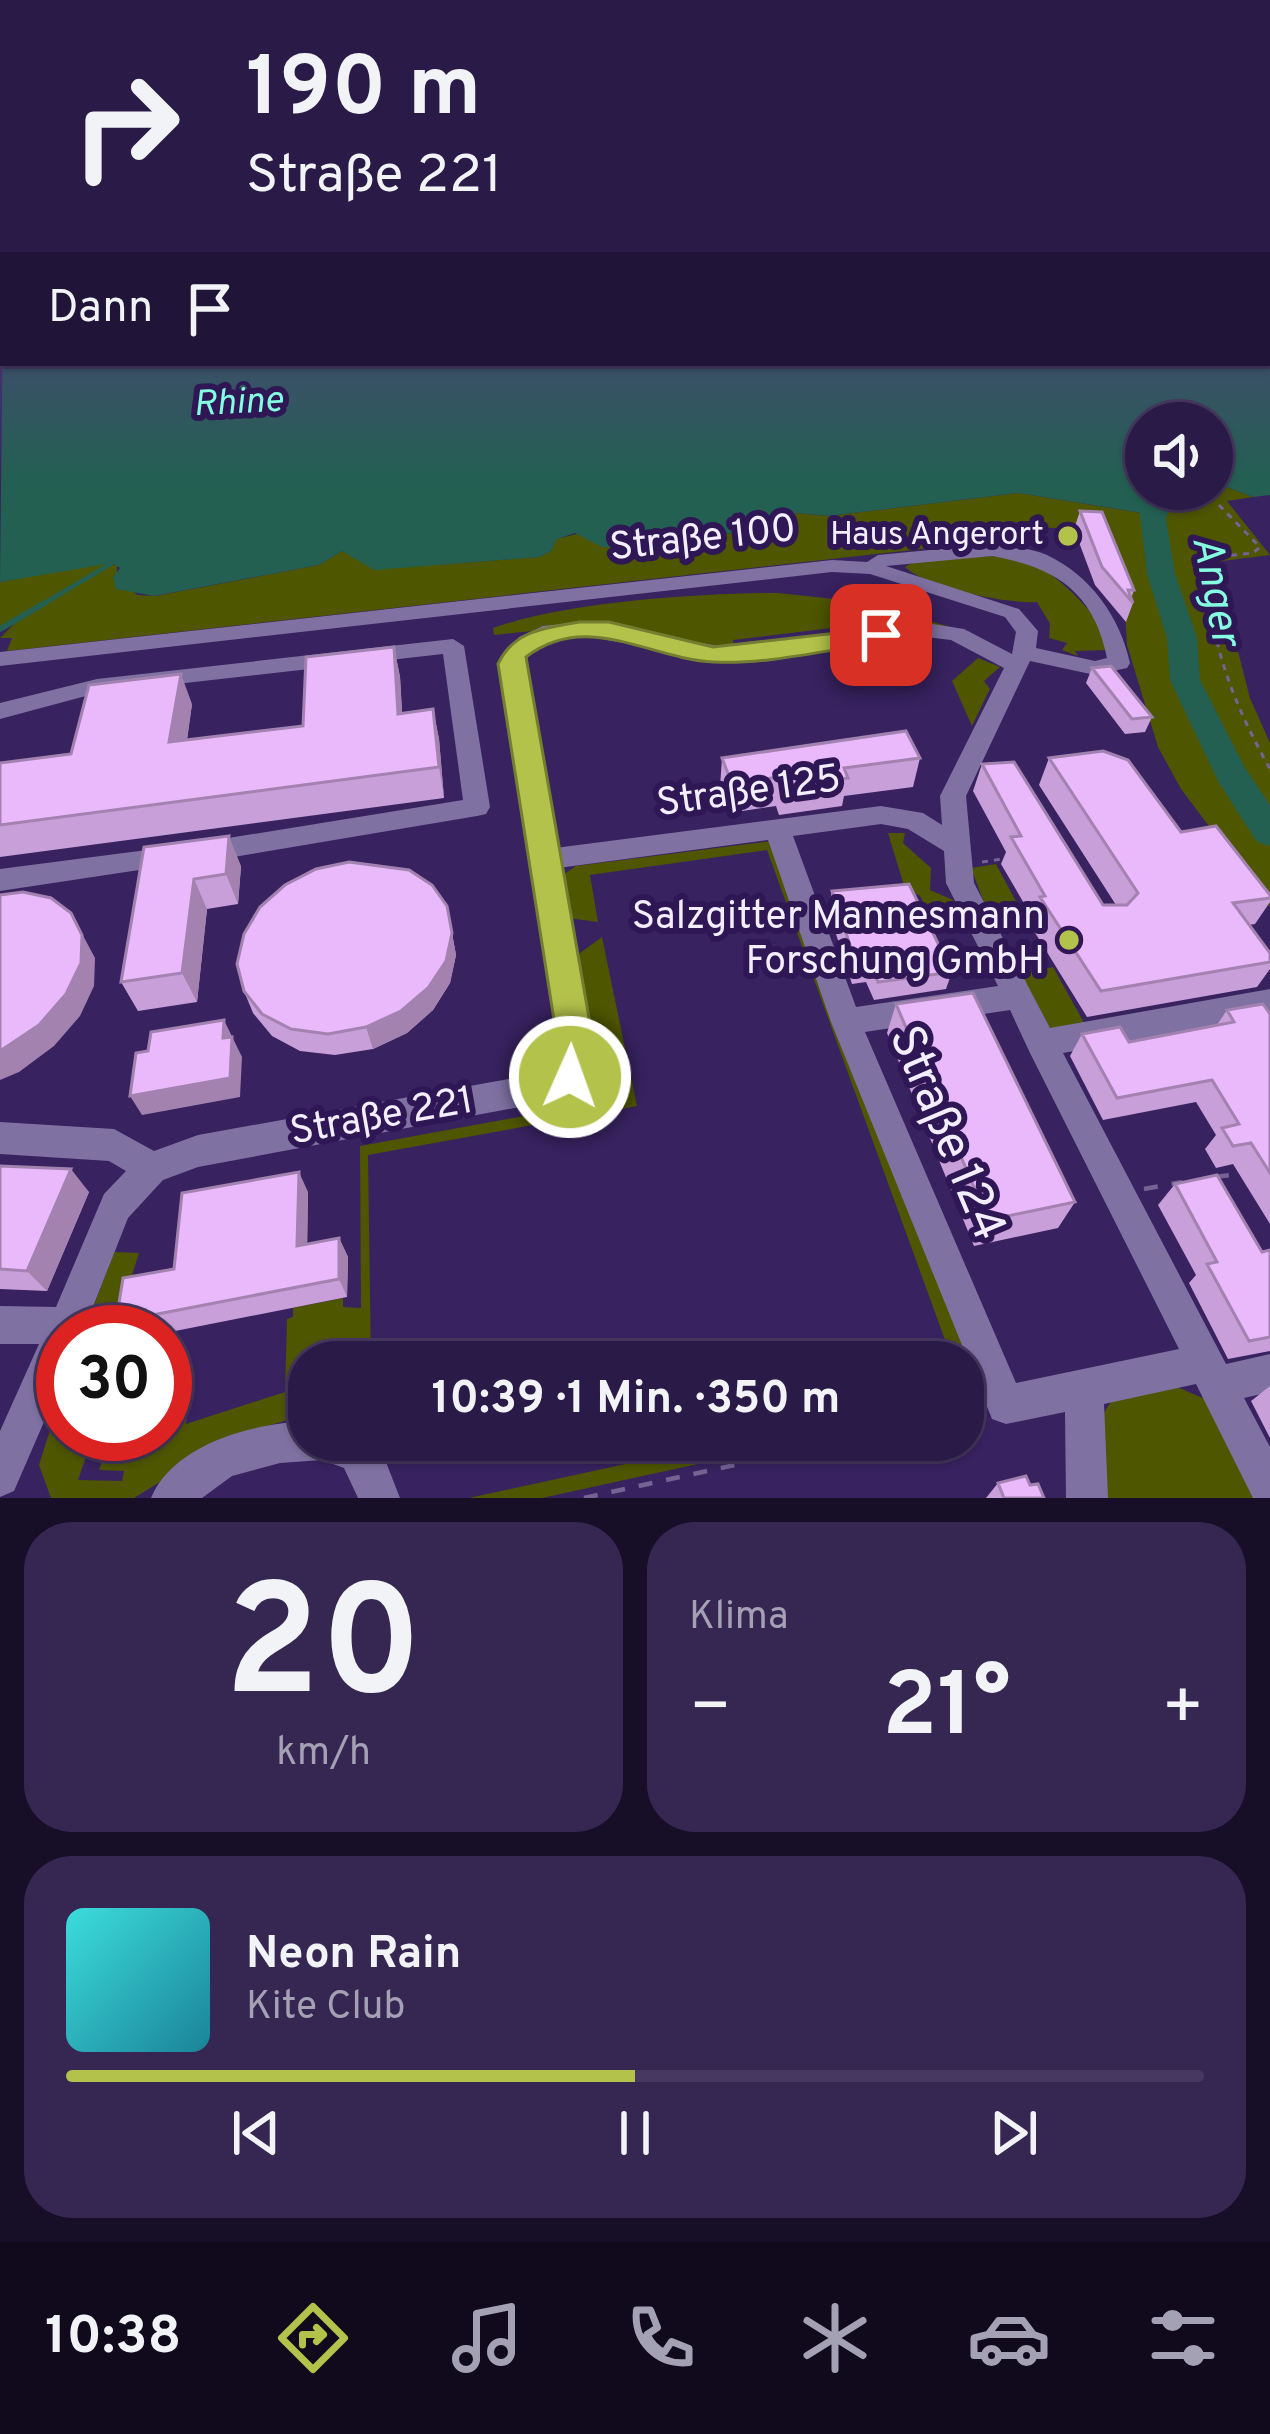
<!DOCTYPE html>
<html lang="de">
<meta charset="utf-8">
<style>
body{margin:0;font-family:Overpass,sans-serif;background:#362752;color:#f1f3f6;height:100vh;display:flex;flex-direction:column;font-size:45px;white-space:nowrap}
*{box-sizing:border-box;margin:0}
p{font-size:39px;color:#a5a1b4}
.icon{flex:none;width:66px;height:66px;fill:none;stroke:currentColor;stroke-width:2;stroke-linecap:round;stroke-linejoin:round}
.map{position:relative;height:1498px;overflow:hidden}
.details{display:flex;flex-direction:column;gap:24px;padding:24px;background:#170e28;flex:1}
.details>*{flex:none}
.hud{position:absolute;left:0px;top:0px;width:1272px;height:366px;box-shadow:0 3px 9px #0004,0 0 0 3px #463860;background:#2a1a48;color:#f1f3f6;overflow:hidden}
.fabs{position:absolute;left:1125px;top:402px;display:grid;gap:24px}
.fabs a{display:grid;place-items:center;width:108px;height:108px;border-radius:50%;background:#2a1a48;box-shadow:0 3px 9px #0004,0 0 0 3px #463860;font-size:60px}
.speed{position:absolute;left:36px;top:1305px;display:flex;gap:24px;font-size:60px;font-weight:700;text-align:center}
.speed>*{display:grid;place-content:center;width:156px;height:156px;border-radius:50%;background:#2a1a48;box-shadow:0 3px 9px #0004,0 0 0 3px #463860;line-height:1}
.speed .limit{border:18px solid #d22;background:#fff;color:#111}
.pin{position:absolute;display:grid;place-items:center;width:102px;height:102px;color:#fff;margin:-51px;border-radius:24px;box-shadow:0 6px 18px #0006}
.me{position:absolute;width:132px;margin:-66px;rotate:2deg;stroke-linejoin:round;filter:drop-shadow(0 0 9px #0008)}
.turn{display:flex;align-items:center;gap:42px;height:252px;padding:0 48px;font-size:54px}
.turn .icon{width:156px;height:156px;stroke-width:2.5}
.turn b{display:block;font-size:84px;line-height:102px}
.then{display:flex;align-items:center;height:114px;padding:0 48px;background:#0003;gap:24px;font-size:45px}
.big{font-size:90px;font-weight:700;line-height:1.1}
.details .widget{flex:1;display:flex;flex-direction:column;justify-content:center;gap:18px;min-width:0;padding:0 42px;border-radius:48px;background:#362752}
.details .dial{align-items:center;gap:0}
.dial b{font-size:156px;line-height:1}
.song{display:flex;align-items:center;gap:36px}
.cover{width:144px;height:144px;border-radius:18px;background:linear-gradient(135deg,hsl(180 70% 55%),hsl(190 70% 35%))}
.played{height:12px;border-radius:6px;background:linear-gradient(90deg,#b3c24b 50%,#463860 50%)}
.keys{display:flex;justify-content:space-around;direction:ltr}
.heat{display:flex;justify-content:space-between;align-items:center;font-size:66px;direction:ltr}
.details .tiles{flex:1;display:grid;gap:24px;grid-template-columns:1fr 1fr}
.widget:last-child{grid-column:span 2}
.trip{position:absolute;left:288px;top:1341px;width:696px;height:120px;border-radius:48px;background:#2a1a48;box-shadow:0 3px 9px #0004,0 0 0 3px #463860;font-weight:700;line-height:120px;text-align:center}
.dock{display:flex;height:192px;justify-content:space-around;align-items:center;background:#110a1d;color:#a5a1b4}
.dock .icon{width:84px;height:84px}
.dock .current{color:#b3c24b}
.dock b{font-size:54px;color:#f1f3f6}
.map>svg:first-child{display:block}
.green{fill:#4e5600}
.water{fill:#236052;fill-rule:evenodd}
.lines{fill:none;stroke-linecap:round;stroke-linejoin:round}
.stream-far1{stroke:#236052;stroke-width:4.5}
.stream{stroke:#236052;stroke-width:6}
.river{fill:#236052;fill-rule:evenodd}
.path-far1{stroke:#746393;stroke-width:3;stroke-dasharray:6 6;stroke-linecap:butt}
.path{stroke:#746393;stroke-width:4.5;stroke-dasharray:14 14;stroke-linecap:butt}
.minor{fill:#7f72a3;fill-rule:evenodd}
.wall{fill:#c89fd9}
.shaded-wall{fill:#a382b0}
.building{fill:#e9b9fc;stroke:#a382b0;stroke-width:3}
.route{fill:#b3c24b;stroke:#747e31;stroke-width:3}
.poi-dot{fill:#b3c24b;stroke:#2e1754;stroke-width:4.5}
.labels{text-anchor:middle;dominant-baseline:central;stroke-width:12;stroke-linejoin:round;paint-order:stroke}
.far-poi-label{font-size:33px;fill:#f2eefe;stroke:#2e1754;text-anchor:end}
.far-water-label{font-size:36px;font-style:italic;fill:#85fde0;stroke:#2e1754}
.street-label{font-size:39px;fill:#f2eefe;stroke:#2e1754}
.poi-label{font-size:39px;fill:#f2eefe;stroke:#2e1754;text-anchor:end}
.water-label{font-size:42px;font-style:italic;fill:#85fde0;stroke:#2e1754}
.near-street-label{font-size:48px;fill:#f2eefe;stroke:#2e1754}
</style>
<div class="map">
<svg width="1270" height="1498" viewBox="0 0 1270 1498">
<rect width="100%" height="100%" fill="#382260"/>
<path class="green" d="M1224,486L1253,497L1227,501L1270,555L1215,562L1250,698L1270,743V907L1181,789L1158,747L1127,645L1125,608L1096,530L1034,527L1029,537L7,651L12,638H0L14,624L0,626V582L96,563L117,565V576L137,595L155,596L319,565L342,551L391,568L539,557L551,551L556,539L581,533L626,548L654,538L736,533L797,513L828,516L1019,493L1166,517L1171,499Z
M1018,556C1059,574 1080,599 1109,634L1106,650L1075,651L1078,656L1062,650L1067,643L1049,638L1050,624L1037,602C1006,604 928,588 905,567C920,554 991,557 1018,556Z
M778,593L862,602L961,630L854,634L848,626L733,640L735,649L701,648L602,624L494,635L493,628C566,602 699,593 778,593Z
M978,658L1000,667L984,681L990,689L972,726L952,681Z
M888,833H905L903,843L931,868L930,890L953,900L966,927L946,920L937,932L920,896L905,889Z
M771,841L965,1347L962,1355L979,1403L963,1406V1362H953L767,850L590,875L598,922L568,918L560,877L576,866Z
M996,864L1020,909L988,913L971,868Z
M602,937L637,1106L368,1155L371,1362H309V1414L236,1435L134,1498H51L39,1465L63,1389V1434H94L78,1480L122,1481L124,1471L99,1470L112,1434H165V1382L191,1378L186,1424L285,1392L287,1319L293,1317V1308L343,1298V1307L361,1308L360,1146L623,1098L620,1078C580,1066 583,1001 576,966L580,953Z
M1053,967L1087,1028L1052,1032L1021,974Z
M114,1252L139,1253L114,1332H84Z
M1177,1387L1205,1399L1256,1498H1101C1100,1467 1090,1425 1112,1401Z
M736,1440H808L542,1498H469Z"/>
<path class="water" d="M1270,273V495L1253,497L1224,486L1171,499L1167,517L1019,493L828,516L797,513L736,533L654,538L626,548L602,547L575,533L557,539L551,551L539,557L374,570L342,551L319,565L154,596L116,589L113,577L120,568L112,563L0,582L3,306V363H1269ZM1146,423H1212V489H1146Z"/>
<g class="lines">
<path class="stream-far1" d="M38,607L112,563"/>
<path class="stream" d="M0,629L43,604"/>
<path class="river" d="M1146,482V489H1161L1175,574L1197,638L1200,680L1245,768L1270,805V846L1257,842L1218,781L1170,680L1167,638L1147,574L1137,489Z"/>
<path class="path-far1" d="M1219,505L1260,547L1253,553L1214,557C1200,628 1236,708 1270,769
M982,862L1002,859"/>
<path class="path" d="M1215,1177L1230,1175L1224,1166
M1144,1189L1182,1182
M963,1415L981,1411
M584,1498L849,1440"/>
<path class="minor" d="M992,544C1010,547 1031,548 1047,555C1091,576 1120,617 1130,663L1127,668L1095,675L1030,661L966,796L974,883L1050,1028L1270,989V1015L1063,1053L1226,1364L1270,1354V1392L1244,1398L1270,1447V1498H1253L1196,1384L1104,1404L1108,1498H1066L1065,1412L1006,1424L992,1419L831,1022L768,840L558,868L594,1058L581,1087L552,1101L198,1167L163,1180L128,1218L83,1332H63V1378L14,1491L0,1497V1431L39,1344H0V1306L56,1307L104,1194L126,1171L109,1161L0,1154V1122L114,1129L154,1151L198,1135L548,1072L559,1067L562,1058L499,664L519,637L543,626L579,622L725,647L926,623L964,629L1012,654L1016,632L1005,617L870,574L832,572L0,666V652L832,560L867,562L878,555ZM992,556C1055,567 1094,592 1107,658L1095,661L1036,648L1038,631L1019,609L886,566ZM579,635L725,661L926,637L951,640L1004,668L940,796L942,825L923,813L881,806L555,848L521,665C538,643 552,637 579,635ZM881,824L908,829L944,851L946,883L998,986L856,1007L793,836ZM1010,1010L1030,1053L1179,1349L1016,1383L865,1032Z
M453,639L464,646L490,807L486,814L477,816L204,862L195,859L191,852L195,845L204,842L463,800L443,654L97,693L0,719V703L97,679Z
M170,847L179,850L183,857L179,864L0,891V869Z
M309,1421V1440H373L384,1457L400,1498H358L344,1468L322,1460L280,1463L232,1476L202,1498H151C174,1443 255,1423 309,1421Z"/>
</g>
<path class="wall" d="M1080,511L1134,590L1131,599L1133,603L1126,622L1095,585L1074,529Z
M394,647L400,677L402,713L433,709L439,739L444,798L0,857V763L71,754L192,704L187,740L303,726Z
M1092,668L1152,717L1145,732L1125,734L1086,683Z
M722,758H920L913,787L844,796L842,806L779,815L776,806L729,813L720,787Z
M1049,758L1181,832L1270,895V902L1255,924L1249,925L1270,953V969L1257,987L1087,1017L1029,923L1032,917L1001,864L1006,852L973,791L982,764L1103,905H1116L1039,785Z
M144,847L241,866L238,904L207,909L197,1002L138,1011L121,982Z
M832,891L952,972L946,989L874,1000L866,982L852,984L828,909Z
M447,906L456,955L450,983L433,1010L407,1033L373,1049L335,1055L300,1051L272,1036L253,1013L244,991Z
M896,1004L1075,1202L1058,1228L974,1246L887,1033Z
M1227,1010L1270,1014V1224L1233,1164L1216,1168L1205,1149L1216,1135L1196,1102L1103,1120L1070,1056L1082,1034L1129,1042L1217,1025Z
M0,1166L89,1192L47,1291L0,1289Z
M1175,1184L1262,1252L1270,1250V1351L1228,1359L1189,1283L1196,1275L1158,1205Z
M308,1192L307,1244L339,1238L348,1257L347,1297L165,1333L126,1332L116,1322L174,1269Z
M1270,1386V1438L1251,1401Z
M998,1483L1030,1485L1044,1498H986Z"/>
<path class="shaded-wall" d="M394,647L400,677L404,744L398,714Z
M181,674L192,704L182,773L169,742Z
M433,709L439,739L444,798L439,767Z
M229,836L241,866L238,904L226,874Z
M194,879L207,909L197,1002L182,973Z
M71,913L95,958L94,986L80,1016L54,1046L19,1072L0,1080V1051Z
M452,933L456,955L450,983L433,1010L407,1033L373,1049L366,1027Z
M224,1020L242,1057L240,1097L142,1115L130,1096L223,1038Z
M71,1169L89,1192L47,1291L27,1271Z
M299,1172L308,1192L307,1264L297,1246Z
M339,1238L348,1257L347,1297L339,1279Z"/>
<path class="building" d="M1080,511L1102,512L1134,590H1128L1133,603L1102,567Z
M394,647L398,714L433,709L439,767L0,825V763L71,754L89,685L181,674L169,742L303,726L306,657Z
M1111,666L1152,717L1132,719L1092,668Z
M906,731L920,758L844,768L848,778L783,786L779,777L732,784L722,758Z
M1103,751L1128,760L1181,832L1216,826L1270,895V898L1233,903L1270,953V962L1101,991L1040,897L1045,896L1011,837L1021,836L982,764L1014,762L1103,905H1127L1138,893L1049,758Z
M229,836L226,874L194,879L182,973L121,982L144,847Z
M349,862L409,870L432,885L447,906L452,933L446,961L428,988L401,1011L366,1027L328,1034L291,1029L262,1014L244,991L237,964L244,934L260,907L285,885L316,869Z
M909,884L952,972L878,982L871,964L857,966L832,891Z
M23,892L51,898L71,913L82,935L81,963L66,994L39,1025L0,1051V895Z
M973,993L1075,1202L988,1220L896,1004Z
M1263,1004L1270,1014V1173L1251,1143L1233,1146L1222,1128L1239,1124L1212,1080L1117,1098L1082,1034L1120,1027L1129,1042L1234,1022L1227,1010Z
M224,1020L223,1038L232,1037L230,1078L130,1096L136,1053L148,1051L151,1032Z
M0,1166L71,1169L27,1271L0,1269Z
M299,1172L297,1246L339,1238V1279L116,1322L123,1278L174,1269L182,1193Z
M1217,1175L1262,1252L1270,1250V1337L1249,1341L1207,1264L1217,1262L1175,1184Z
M1026,1476L1030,1485L1038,1484L1044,1498H1004L998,1483Z"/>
<linearGradient id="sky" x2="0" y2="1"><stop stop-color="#1f1335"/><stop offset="0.57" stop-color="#4d447a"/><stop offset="1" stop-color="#4d447a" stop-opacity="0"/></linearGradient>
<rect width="1270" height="482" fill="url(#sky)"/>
<path class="route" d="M579,622H609L713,647L881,628L894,635L881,643C828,649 768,665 714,662C649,659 587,610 526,657L596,1058L583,1089L570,1094L557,1089L552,1077L560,1058L498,664C514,630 546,628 579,622Z"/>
<g class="poi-dot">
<circle cx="1068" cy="536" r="12"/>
<circle cx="1069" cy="940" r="12"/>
</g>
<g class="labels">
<g class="far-poi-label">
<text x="1044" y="536">Haus Angerort</text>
</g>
<g class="far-water-label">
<text transform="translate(238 404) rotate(-3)">Rhine</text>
</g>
<g class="street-label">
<text transform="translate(703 540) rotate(-6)">Straße 100</text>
<text transform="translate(749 793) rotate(-8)">Straße 125</text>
<text transform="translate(382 1118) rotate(-10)">Straße 221</text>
</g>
<g class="poi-label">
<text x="1045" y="918">Salzgitter Mannesmann<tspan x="1045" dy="45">Forschung GmbH</tspan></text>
</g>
<g class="water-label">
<text transform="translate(1214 591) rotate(79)">Anger</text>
</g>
<g class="near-street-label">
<text transform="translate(945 1134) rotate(67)">Straße 124</text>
</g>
</g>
</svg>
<div class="fabs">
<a><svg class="icon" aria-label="sound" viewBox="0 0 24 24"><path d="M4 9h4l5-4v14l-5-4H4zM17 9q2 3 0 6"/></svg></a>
</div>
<div class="speed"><div class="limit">30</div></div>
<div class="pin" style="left:881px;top:635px;background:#d93025"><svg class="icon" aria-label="arrive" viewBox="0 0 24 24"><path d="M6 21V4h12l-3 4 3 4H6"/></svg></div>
<svg class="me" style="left:570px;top:1077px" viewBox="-20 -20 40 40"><circle r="17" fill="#b3c24b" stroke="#fff" stroke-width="3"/><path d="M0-11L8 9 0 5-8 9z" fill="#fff"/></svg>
<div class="trip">10:39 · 1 Min. · 350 m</div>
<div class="hud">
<div class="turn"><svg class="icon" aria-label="right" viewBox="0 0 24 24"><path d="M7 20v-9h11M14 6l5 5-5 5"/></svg><div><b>190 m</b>Straße 221</div></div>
<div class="then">Dann<svg class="icon" aria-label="arrive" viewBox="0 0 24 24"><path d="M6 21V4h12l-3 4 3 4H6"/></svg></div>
</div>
</div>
<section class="details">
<div class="tiles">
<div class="widget dial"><b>20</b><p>km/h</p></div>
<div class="widget"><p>Klima</p>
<div class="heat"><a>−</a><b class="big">21°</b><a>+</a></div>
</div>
<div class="widget">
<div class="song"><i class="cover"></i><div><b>Neon Rain</b><p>Kite Club</p></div></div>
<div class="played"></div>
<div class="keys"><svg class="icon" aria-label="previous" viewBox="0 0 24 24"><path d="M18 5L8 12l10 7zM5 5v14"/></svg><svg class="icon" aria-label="pause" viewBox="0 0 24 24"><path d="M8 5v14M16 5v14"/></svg><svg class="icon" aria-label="next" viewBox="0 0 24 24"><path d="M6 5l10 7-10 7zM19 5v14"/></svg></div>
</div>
</div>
</section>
<nav class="dock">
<b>10:38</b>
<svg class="icon current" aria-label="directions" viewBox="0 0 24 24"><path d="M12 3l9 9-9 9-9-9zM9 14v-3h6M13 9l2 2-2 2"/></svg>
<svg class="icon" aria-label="music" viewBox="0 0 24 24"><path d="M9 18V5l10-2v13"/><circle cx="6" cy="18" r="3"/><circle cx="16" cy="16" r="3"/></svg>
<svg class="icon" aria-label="phone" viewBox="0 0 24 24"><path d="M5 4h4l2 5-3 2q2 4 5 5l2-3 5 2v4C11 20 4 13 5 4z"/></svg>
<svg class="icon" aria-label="climate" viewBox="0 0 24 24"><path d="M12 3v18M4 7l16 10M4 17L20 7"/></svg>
<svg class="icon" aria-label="car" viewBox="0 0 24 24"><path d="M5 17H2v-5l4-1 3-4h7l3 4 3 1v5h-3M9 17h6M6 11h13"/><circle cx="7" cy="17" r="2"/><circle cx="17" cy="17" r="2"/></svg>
<svg class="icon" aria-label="filters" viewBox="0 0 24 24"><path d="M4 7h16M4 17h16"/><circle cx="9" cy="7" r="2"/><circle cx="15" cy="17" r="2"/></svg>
</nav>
